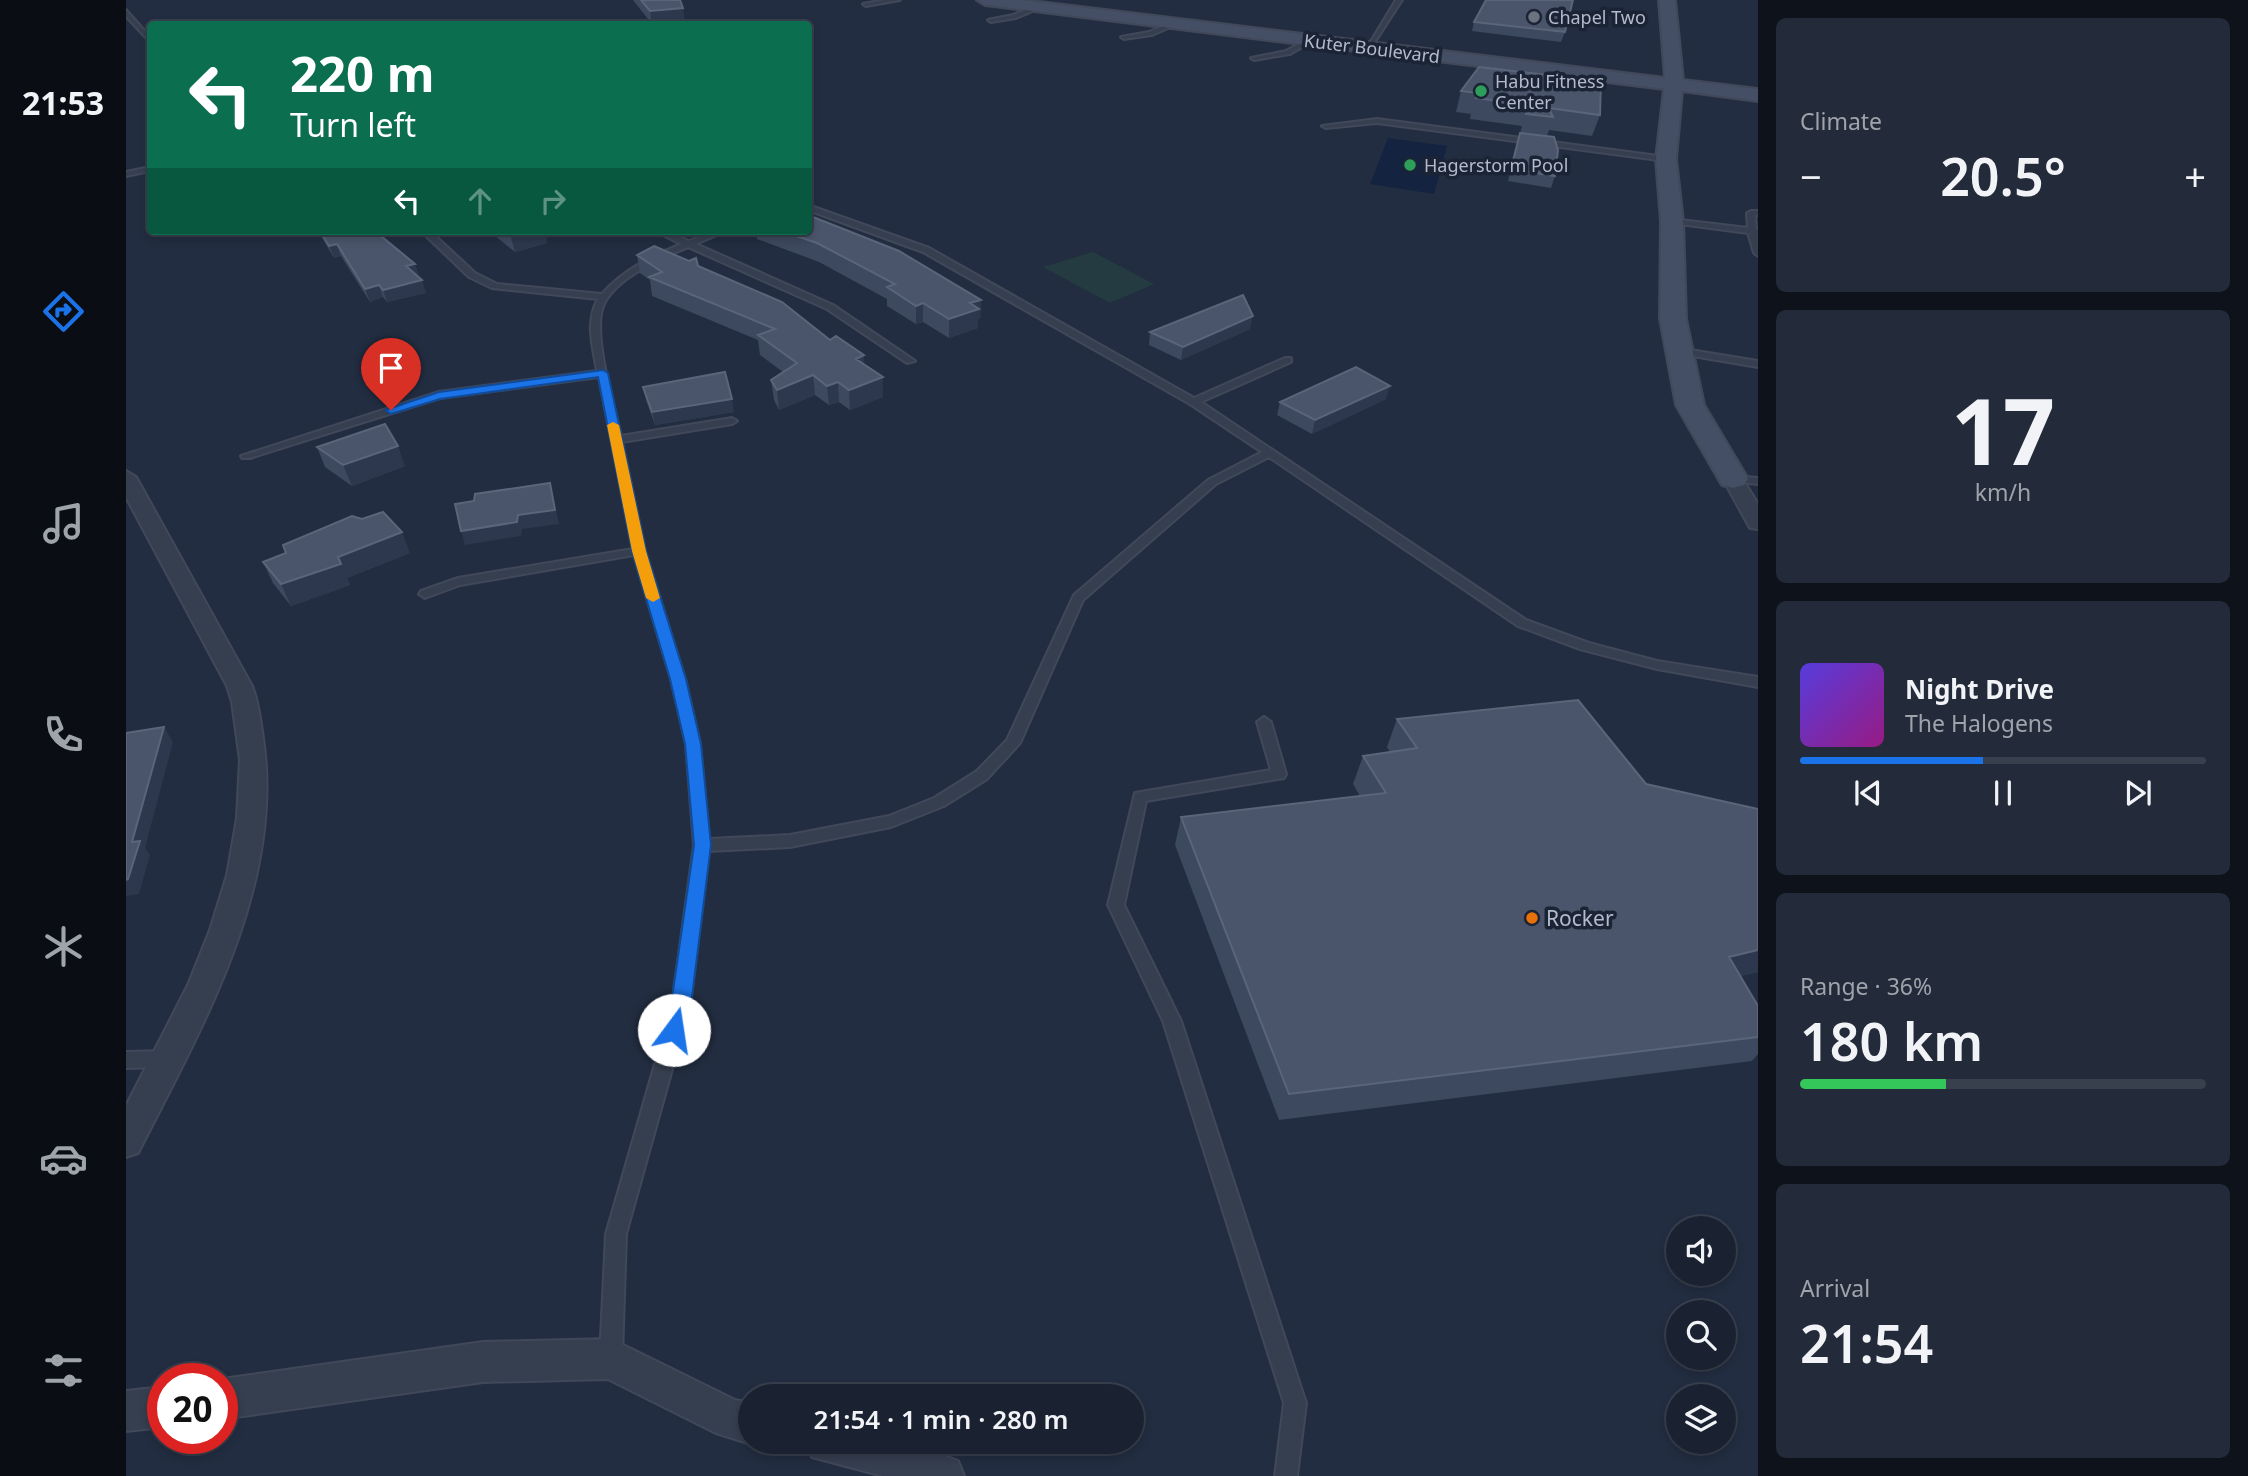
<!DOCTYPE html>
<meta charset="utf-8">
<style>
body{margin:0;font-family:"Noto Sans",sans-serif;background:#232a39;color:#f1f3f6;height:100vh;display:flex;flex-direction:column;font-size:26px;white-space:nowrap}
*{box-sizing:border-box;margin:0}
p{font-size:23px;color:#9fa4ab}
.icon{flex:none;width:38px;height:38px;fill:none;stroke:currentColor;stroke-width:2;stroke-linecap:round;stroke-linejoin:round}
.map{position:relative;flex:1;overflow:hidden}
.sheet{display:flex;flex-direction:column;gap:18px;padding:18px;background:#0e131b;width:490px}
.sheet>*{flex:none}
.top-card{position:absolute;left:21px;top:21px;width:665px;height:214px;border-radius:7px;box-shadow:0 4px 10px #0003,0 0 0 2px #383f4d;background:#0b6e4f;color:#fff;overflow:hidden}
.tools{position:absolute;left:1540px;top:1216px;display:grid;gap:14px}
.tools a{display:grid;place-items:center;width:70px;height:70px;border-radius:50%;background:#1a2231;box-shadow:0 4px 10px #0003,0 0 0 2px #383f4d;font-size:35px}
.speed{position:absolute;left:21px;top:1363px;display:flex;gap:14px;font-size:35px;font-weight:700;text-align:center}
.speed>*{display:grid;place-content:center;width:91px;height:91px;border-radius:50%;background:#1a2231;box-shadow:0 4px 10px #0003,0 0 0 2px #383f4d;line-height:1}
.speed .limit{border:10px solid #d22;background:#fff;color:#111}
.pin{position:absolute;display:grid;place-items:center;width:60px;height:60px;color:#fff;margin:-72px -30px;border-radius:50% 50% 50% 0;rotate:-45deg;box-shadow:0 0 7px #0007}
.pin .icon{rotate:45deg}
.me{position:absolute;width:77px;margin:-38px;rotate:14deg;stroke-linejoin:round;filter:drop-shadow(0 0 5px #0008)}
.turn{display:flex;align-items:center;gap:24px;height:147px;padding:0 28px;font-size:32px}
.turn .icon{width:91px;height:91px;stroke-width:2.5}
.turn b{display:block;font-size:49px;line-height:60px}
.lanes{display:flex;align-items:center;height:66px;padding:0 28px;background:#0003;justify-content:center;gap:35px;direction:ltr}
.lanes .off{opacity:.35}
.big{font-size:52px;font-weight:600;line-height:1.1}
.sheet .widget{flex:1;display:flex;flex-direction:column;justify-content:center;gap:10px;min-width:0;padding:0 24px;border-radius:10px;background:#232a39}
.sheet .dial{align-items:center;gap:0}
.dial b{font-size:91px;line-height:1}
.song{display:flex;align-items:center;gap:21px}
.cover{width:84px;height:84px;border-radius:10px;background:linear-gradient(135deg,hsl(250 70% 55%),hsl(310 70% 35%))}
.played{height:7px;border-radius:4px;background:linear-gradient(90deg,#1a73e8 45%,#383f4d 45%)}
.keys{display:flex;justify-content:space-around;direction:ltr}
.heat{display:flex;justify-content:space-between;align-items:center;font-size:38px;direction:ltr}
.charge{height:10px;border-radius:5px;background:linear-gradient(90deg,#34c759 36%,#383f4d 0)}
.trip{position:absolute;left:612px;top:1384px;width:406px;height:70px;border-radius:35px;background:#1a2231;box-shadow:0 4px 10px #0003,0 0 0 2px #383f4d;font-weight:600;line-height:70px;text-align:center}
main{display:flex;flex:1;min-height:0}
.menu{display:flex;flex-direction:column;width:126px;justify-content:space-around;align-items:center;background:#0a0e14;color:#9fa4ab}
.menu .icon{width:49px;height:49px}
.menu .selected{color:#1a73e8}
.menu b{font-size:32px;color:#f1f3f6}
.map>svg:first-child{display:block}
.green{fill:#243c41}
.water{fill:#14233f}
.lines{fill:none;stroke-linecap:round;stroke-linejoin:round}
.lane-casing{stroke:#404859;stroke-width:4}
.street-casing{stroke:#404859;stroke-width:4}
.secondary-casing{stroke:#404859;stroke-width:4}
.lane{fill:#363f50;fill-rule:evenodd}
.street{fill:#363f50;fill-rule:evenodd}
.secondary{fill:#444e64;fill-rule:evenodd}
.wall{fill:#3d495f}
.shaded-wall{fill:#2d384e}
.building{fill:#4a556b;stroke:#5a657a;stroke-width:2}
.route{fill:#1a73e8;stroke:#114b97;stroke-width:2}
.slow{fill:#f59e0b}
.worship-dot{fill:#6b7280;stroke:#1b2435;stroke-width:2.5}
.leisure-dot{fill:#2e9e5b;stroke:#1b2435;stroke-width:2.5}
.food-dot{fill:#e8710a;stroke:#1b2435;stroke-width:2.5}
.labels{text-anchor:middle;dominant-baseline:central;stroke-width:7;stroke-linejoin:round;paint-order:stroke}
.far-poi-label{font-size:18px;fill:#b3bacb;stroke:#1b2435;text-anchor:start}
.far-street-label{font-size:18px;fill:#b3bacb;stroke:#1b2435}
.poi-label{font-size:21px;fill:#b3bacb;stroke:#1b2435;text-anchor:start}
</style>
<main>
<nav class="menu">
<b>21:53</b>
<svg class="icon selected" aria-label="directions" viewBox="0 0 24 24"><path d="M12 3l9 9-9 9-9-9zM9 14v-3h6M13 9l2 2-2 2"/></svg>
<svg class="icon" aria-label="music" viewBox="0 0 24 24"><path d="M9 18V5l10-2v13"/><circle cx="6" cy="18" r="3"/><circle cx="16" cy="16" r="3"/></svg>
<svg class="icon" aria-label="phone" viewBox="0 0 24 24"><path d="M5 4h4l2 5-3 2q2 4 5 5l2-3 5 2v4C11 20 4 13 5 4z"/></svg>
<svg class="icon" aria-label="climate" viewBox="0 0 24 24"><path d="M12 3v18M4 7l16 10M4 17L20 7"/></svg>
<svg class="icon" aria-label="car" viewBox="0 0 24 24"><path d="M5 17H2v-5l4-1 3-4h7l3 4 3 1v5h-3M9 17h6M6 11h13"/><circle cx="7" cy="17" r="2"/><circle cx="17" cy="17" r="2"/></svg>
<svg class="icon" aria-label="filters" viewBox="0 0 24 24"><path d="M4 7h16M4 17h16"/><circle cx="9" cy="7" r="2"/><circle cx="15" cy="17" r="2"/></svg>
</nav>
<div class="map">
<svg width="1632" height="1476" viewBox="0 0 1632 1476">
<rect width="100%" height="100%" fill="#222d41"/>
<path class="green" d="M967,252L1028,284L984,303L917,267Z"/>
<path class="water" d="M1262,138L1321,146L1308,194L1244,184Z"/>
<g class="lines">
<defs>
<path id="lane" d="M758,0H774L740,6L737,4Z
M1270,0H1276L1245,48H1241Z
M912,5L914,8L890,18L865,22L862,20L887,15Z
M0,10L24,37V42L0,16Z
M1049,21L1051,24L1026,35L998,39L995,37L1023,32Z
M1184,38L1186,41L1164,54L1128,60L1125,58L1160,51Z
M1251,119L1540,157L1544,159L1540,161L1251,123L1200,128L1196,126Z
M24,167V171L0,176V172Z
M682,205L803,248L1068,398L1159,358H1165V362L1075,402L1400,620L1463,643L1531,661L1632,677V687L1531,669L1454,649L1392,626L1143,457L1090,484L957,600L894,743L861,779L818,806L765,827L664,847L583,851L564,1005L500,1234L496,1358L492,1365L485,1369L478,1365L474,1358L480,1234L546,1005L568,845L560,744L545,679L508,555L334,585L299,598L293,594L295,591L332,578L507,549L473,377L314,398L124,458H116L115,456L313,392L471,371C467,347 459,322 472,299L366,288L343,277L295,231H304L349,273L371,284L476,294C497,270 526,256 555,244L529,231H540L563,241L589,231H600L570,244L707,305L789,361L781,363L701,309L562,247C536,258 491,277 478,304C465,330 488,406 495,436L606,418L611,421L606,424L496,442L519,551L559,679L574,744L583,839L664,835L763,816L808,798L851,771L881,740L948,595L1082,480L1136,452L1064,404L797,252L682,210Z
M1625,211H1632V215H1629L1630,229L1632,230V256L1628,253L1622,233L1546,223L1542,221L1546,219L1622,228L1621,213Z
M1552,348L1632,361V367L1549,353V349Z
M1607,476L1632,478V484L1603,481V477Z
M1138,717L1145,722L1160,774L1158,778L1020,801L998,905L1055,1021L1180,1403L1171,1476H1149L1158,1403L1037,1021L982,905L1009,793L1145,770L1131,722Z
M41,1051L47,1053L50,1059L47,1065L41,1067L0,1068V1052Z"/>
<path id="street" d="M0,471L10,477L126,686C133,703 134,720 137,738C159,885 76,1027 12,1153L0,1157V1106L62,985L84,930L101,875L111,818L114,760L106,702L101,686L0,497Z
M1607,473L1614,475L1632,504V529L1624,528L1597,479Z
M485,1339L609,1400L625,1403V1442H631L625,1444L590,1433L482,1379L357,1382L96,1419V1379L357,1342Z
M37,1387V1427L0,1431V1391Z
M680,1442H783L832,1461L838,1476H757L686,1457Z"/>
<path id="secondary" d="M851,0H897L1539,78L1533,0H1549L1557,80L1632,89V101L1556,91L1550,159L1557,221L1560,319L1578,405L1622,479L1618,485L1607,488L1596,485L1550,405L1534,319L1535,221L1530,159L1538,89L859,5Z"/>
</defs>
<use href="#lane" class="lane-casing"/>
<use href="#street" class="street-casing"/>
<use href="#secondary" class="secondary-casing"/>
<use href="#lane" class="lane"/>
<use href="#street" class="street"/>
<use href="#secondary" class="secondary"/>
</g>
<path class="wall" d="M507,0H554L559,22L526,24Z
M1348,22L1439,32L1435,42L1346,31Z
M1353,67L1474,115L1466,136L1423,130L1421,136L1429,176L1425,188L1382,181L1396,126L1344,119L1345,114L1330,112L1335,91Z
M192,231H249L292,277L300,293L261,302L257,297L244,302L215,256L208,258Z
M363,231H425L426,235L420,238L421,243L389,252Z
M630,231H682L855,300L854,319H852V328L823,338L797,322L790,324L761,306V299L693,262L631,239Z
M511,255L572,266L704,340L738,355V364L757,397L724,410L713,402L703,405L689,395L653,410L648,400L645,380L657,372L634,355L632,340L526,296L524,280L514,273Z
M1124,329L1055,360L1023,345L1024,332Z
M517,387L608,412L529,425L520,400Z
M1260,399L1186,434L1151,415L1154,402Z
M191,447L279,466L226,486L199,467Z
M284,553L221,578L224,585L165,606L147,583L137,562Z
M1271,719L1632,972L1614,976L1632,1006V1054L1626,1061L1153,1120L1049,845L1055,817L1234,796L1227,784L1237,756L1264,752L1261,747Z"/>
<path class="shaded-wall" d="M557,8L559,22L526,24L524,11Z
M397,231H425L426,235L420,238L421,243L389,252L384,234Z
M211,244L215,256L208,258L203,246Z
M289,264L293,276L280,266Z
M296,280L300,293L261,302L257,290Z
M253,285L257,297L244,302L239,289Z
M855,300L854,319H852V328L823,338V319L844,303Z
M797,303V322L790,324V306Z
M1127,316L1124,329L1055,360L1057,347Z
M738,355L739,375L730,359Z
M687,375L689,395L653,410L651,390Z
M757,377V397L724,410L723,390Z
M712,382L713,402L703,405L701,386Z
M1264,386L1260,399L1186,434L1189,420Z
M606,399L608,412L529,425L526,412Z
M272,446L279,466L226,486L217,465Z
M424,483L433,524L396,529L395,536L339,545L335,531Z
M276,532L284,553L221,578L224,585L165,606L155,584L212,557Z
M38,727L47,742L19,848L24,855L13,894L0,896V880L6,842Z
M1632,950V972L1582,984L1603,957Z"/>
<path class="building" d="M515,0H554L557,8L524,11Z
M1360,0H1447L1439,32L1348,22Z
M1353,67L1475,81L1474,115L1423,108L1427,117L1400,114L1402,105L1350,98L1352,93L1335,91Z
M1394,133L1428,137L1432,150L1429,176L1385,169Z
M682,215L773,251L855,300L844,303L853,309L823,319L797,303L790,306L761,287L769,284L691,243L656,231H682Z
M194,231H249L289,264L280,266L296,280L257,290L253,285L239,289L211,244L203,246Z
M380,231H397L384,234Z
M528,246L563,261L570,258L572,266L656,302L704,340L710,336L738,355L730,359L757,377L723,390L712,382L701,386L687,375L651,390L645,380L671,363L632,335L649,329L523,277L536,272L511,255Z
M1117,295L1127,316L1057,347L1024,332Z
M1230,367L1264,386L1189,420L1154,402Z
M599,372L606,399L526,412L517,387Z
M259,424L272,446L217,465L191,447Z
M424,483L429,510L392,515L391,522L335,531L329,504L348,501L349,494Z
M257,512L276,532L212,557L215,564L155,584L137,562L160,553L157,545L226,516L236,519Z
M1452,700L1520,784L1632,809V950L1603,957L1632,1006V1037L1163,1094L1055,817L1260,793L1237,756L1291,748L1271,719Z
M38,727L6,842L14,841L2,879L0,880V733Z"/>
<path class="route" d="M477,370L482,373L520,551L560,679L575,744L585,845L565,1005L555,1036L548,1039L541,1036L538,1030L545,1005L568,845L559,744L544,679L506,551L472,377L314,399L265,414L259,410L313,392Z"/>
<path class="slow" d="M487,422L493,425L520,551L534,598L527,602L520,598L506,551L481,425Z"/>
<circle class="worship-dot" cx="1408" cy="17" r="7"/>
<g class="leisure-dot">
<circle cx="1355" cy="91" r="7"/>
<circle cx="1284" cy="165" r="7"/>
</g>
<circle class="food-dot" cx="1406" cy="918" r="7"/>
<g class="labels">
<g class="far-poi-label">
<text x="1422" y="17">Chapel Two</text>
<text x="1369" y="81">Habu Fitness<tspan x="1369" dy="21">Center</tspan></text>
<text x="1298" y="165">Hagerstorm Pool</text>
</g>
<g class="far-street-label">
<text transform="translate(1246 48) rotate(7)">Kuter Boulevard</text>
</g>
<g class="poi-label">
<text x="1420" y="918">Rocker</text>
</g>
</g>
</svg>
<div class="tools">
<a><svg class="icon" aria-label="sound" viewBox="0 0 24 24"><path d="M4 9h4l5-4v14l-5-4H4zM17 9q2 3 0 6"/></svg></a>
<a><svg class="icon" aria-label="search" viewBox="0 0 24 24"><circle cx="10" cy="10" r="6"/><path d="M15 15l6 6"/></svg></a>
<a><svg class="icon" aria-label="layers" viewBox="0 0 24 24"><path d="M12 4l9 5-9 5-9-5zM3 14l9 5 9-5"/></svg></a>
</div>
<div class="speed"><div class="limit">20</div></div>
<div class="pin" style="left:265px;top:410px;background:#d93025"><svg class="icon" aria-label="arrive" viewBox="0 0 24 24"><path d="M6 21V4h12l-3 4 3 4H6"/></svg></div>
<svg class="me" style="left:548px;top:1030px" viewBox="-20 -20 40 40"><circle r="19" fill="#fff"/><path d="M0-13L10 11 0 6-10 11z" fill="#1a73e8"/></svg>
<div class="trip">21:54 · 1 min · 280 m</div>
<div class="top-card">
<div class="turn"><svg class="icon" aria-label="left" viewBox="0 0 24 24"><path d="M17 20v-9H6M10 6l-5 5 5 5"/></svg><div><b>220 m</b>Turn left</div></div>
<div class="lanes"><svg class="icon" aria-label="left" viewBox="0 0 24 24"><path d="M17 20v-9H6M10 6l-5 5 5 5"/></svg><svg class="icon off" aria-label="ahead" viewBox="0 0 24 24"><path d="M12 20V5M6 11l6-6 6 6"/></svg><svg class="icon off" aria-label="right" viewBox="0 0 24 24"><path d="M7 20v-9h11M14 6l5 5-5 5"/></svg></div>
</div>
</div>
<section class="sheet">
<div class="widget"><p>Climate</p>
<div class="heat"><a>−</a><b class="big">20.5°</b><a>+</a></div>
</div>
<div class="widget dial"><b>17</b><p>km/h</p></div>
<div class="widget">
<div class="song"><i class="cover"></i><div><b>Night Drive</b><p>The Halogens</p></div></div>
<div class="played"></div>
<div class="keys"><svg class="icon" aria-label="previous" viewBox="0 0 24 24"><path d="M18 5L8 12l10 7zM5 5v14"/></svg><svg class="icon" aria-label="pause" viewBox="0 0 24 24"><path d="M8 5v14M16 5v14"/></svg><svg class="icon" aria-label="next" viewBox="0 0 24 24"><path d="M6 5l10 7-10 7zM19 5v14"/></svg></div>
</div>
<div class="widget"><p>Range · 36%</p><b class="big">180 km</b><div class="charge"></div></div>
<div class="widget"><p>Arrival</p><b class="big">21:54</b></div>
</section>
</main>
